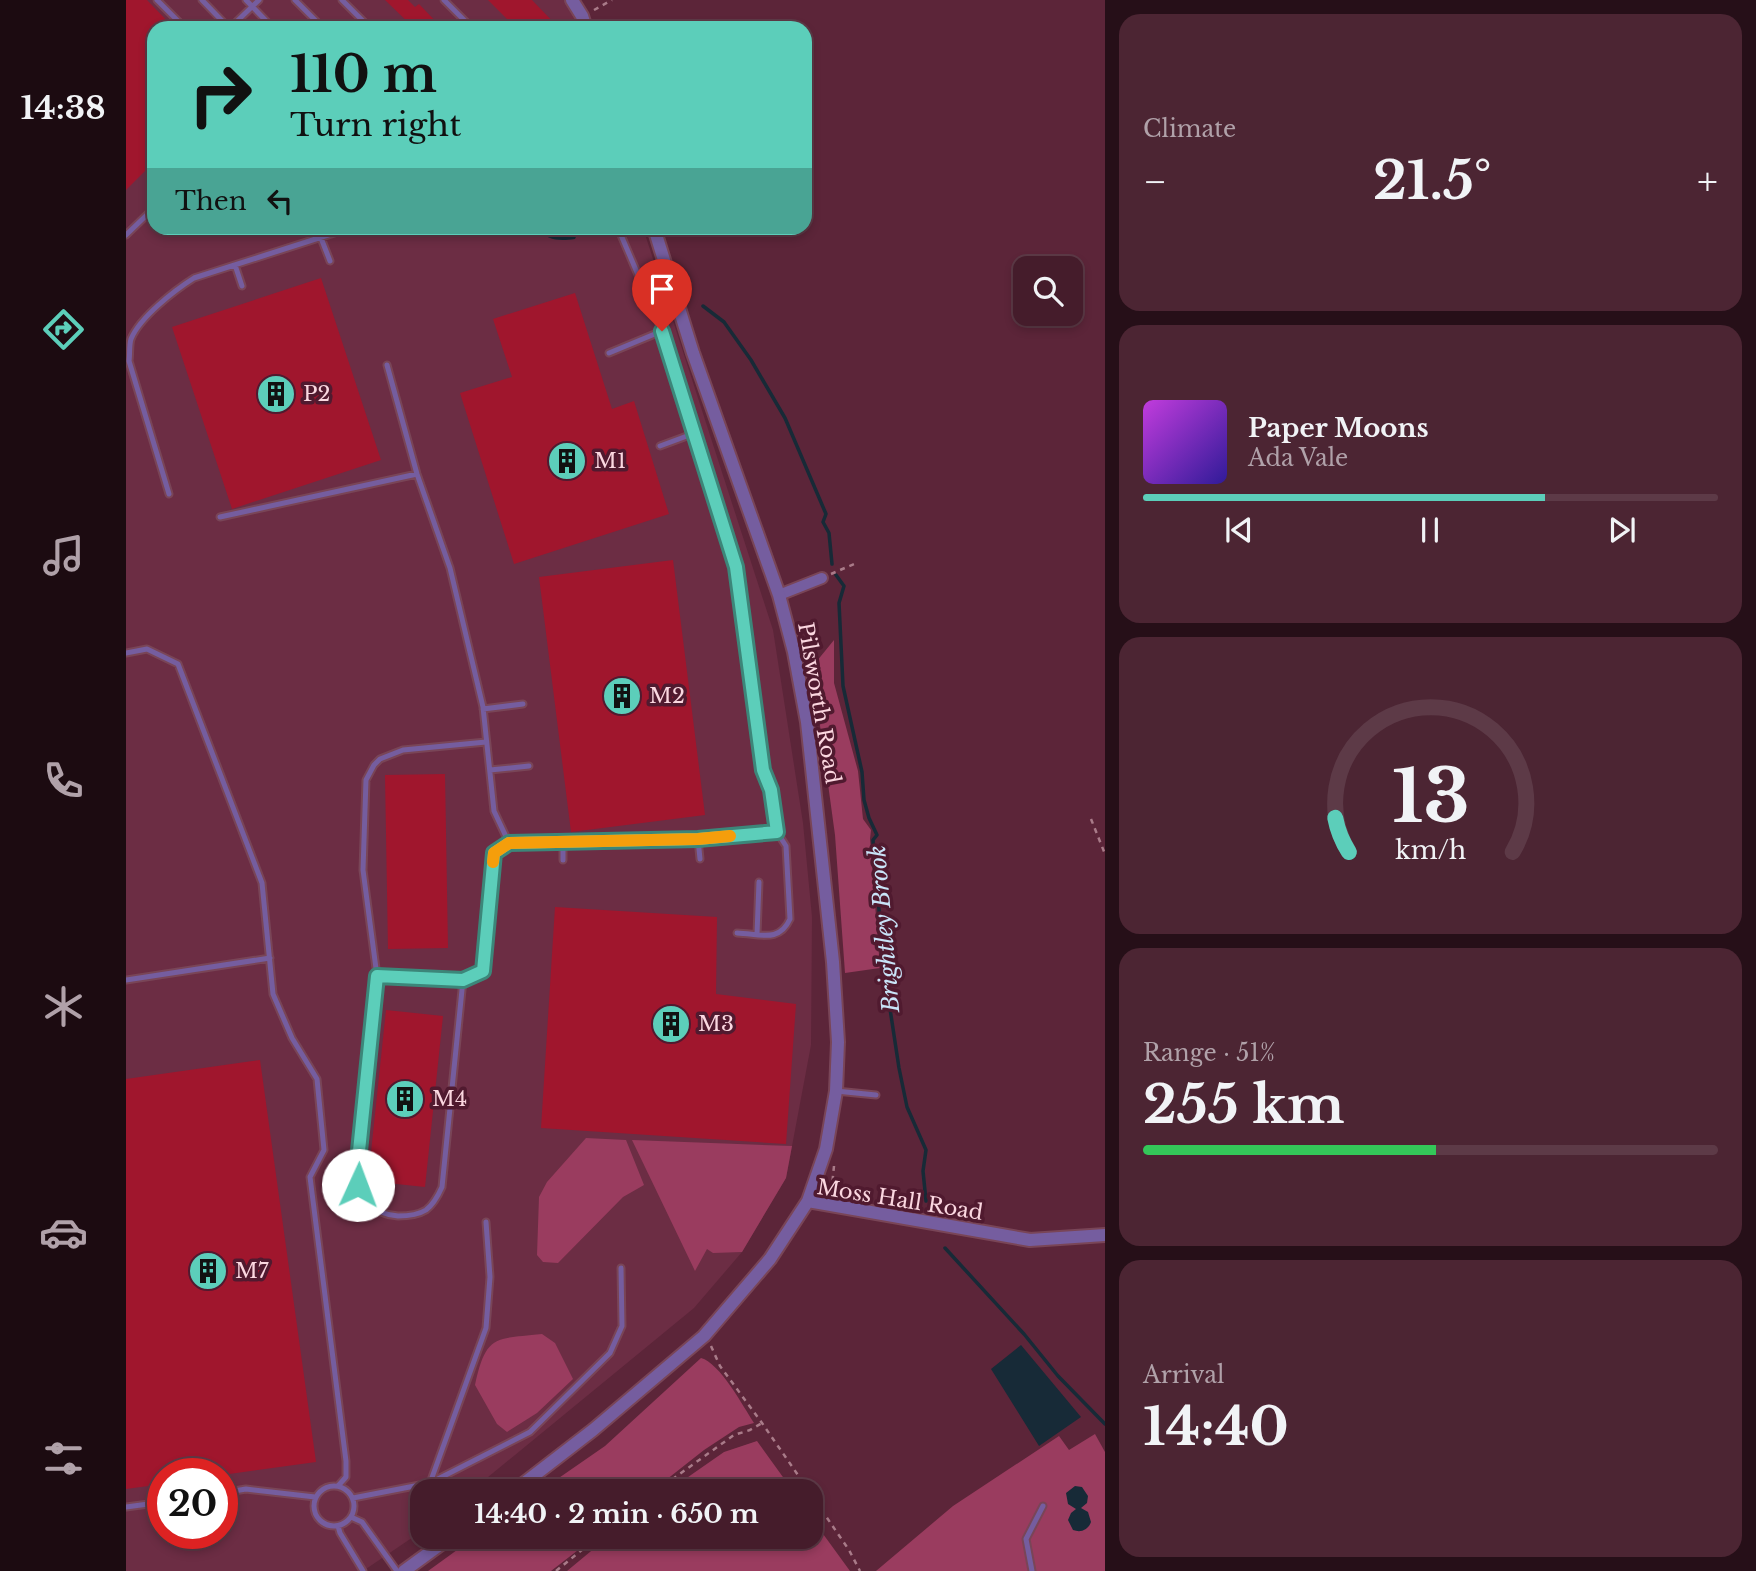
<!DOCTYPE html>
<meta charset="utf-8">
<style>
body{margin:0;font-family:"Libre Baskerville",serif;background:#4c2533;color:#f1f3f6;height:100vh;display:flex;flex-direction:column;font-size:26px;white-space:nowrap}
*{box-sizing:border-box;margin:0}
p{font-size:23px;color:#b0a1a9}
.icon{flex:none;width:38px;height:38px;fill:none;stroke:currentColor;stroke-width:2;stroke-linecap:round;stroke-linejoin:round}
.map{position:relative;flex:1;overflow:hidden}
.side{display:flex;flex-direction:column;gap:14px;padding:14px;background:#260f18;width:651px}
.side>*{flex:none}
.guide{position:absolute;left:21px;top:21px;width:665px;height:214px;border-radius:21px;box-shadow:0 4px 10px #0003,0 0 0 2px #5d3a47;background:#5cceba;color:#111;overflow:hidden}
.buttons{position:absolute;left:887px;top:256px;display:grid;gap:14px}
.buttons a{display:grid;place-items:center;width:70px;height:70px;border-radius:14px;background:#451c2b;box-shadow:0 4px 10px #0003,0 0 0 2px #5d3a47;font-size:35px}
.speed{position:absolute;left:21px;top:1458px;display:flex;gap:14px;font-size:35px;font-weight:700;text-align:center}
.speed>*{display:grid;place-content:center;width:91px;height:91px;border-radius:50%;background:#451c2b;box-shadow:0 4px 10px #0003,0 0 0 2px #5d3a47;line-height:1}
.speed .limit{border:10px solid #d22;background:#fff;color:#111}
.pin{position:absolute;display:grid;place-items:center;width:60px;height:60px;color:#fff;margin:-72px -30px;border-radius:50% 50% 50% 0;rotate:-45deg;box-shadow:0 0 7px #0007}
.pin .icon{rotate:45deg}
.me{position:absolute;width:77px;margin:-38px;rotate:2deg;stroke-linejoin:round;filter:drop-shadow(0 0 5px #0008)}
.turn{display:flex;align-items:center;gap:24px;height:147px;padding:0 28px;font-size:32px}
.turn .icon{width:91px;height:91px;stroke-width:2.5}
.turn b{display:block;font-size:49px;line-height:60px}
.then{display:flex;align-items:center;height:66px;padding:0 28px;background:#0003;gap:14px;font-size:26px}
.big{font-size:52px;font-weight:700;line-height:1.1}
.side .card{flex:1;display:flex;flex-direction:column;justify-content:center;gap:10px;min-width:0;padding:0 24px;border-radius:21px;background:#4c2533}
.side .dial{align-items:center;gap:0}
.dial svg{height:182px;overflow:visible;fill:none;stroke:#5d3a47;stroke-width:7;stroke-linecap:round;text-anchor:middle}
.dial text{fill:#f1f3f6;stroke:none}
.song{display:flex;align-items:center;gap:21px}
.cover{width:84px;height:84px;border-radius:10px;background:linear-gradient(135deg,hsl(290 70% 55%),hsl(250 70% 35%))}
.played{height:7px;border-radius:4px;background:linear-gradient(90deg,#5cceba 70%,#5d3a47 70%)}
.keys{display:flex;justify-content:space-around;direction:ltr}
.heat{display:flex;justify-content:space-between;align-items:center;font-size:38px;direction:ltr}
.charge{height:10px;border-radius:5px;background:linear-gradient(90deg,#34c759 51%,#5d3a47 0)}
.trip{position:absolute;left:284px;top:1479px;width:413px;height:70px;border-radius:21px;background:#451c2b;box-shadow:0 4px 10px #0003,0 0 0 2px #5d3a47;font-weight:700;line-height:70px;text-align:center}
main{display:flex;flex:1;min-height:0}
.dock{display:flex;flex-direction:column;width:126px;justify-content:space-around;align-items:center;background:#1c0b11;color:#b0a1a9}
.dock .icon{width:49px;height:49px}
.dock .active{color:#5cceba}
.dock b{font-size:32px;color:#f1f3f6}
.map>svg:first-child{display:block}
.built{fill:#6c2d44;fill-rule:evenodd}
.green{fill:#9a3c5f}
.water{fill:#172a37}
.lines{fill:none;stroke-linecap:round;stroke-linejoin:round}
.stream{stroke:#172a37;stroke-width:3.5}
.building{fill:#a0162d}
.service-casing{stroke:#794557;stroke-width:9}
.minor-casing{stroke:#794557;stroke-width:14}
.tertiary-casing{stroke:#794557;stroke-width:16}
.path{stroke:#a97b89;stroke-width:2.5;stroke-dasharray:5 5;stroke-linecap:butt}
.service{stroke:#755d9f;stroke-width:5}
.minor{stroke:#755d9f;stroke-width:10}
.tertiary{stroke:#755d9f;stroke-width:12}
.route-casing{stroke:#3c8679;stroke-width:18}
.route{stroke:#5cceba;stroke-width:12}
.slow{stroke:#f59e0b;stroke-width:12}
.labels{text-anchor:middle;dominant-baseline:central;stroke-width:7;stroke-linejoin:round;paint-order:stroke}
.poi-label{font-size:21px;fill:#fbd7e0;stroke:#501a2f;text-anchor:start}
.street-label{font-size:21px;fill:#fbd7e0;stroke:#501a2f}
.water-label{font-size:23px;font-style:italic;fill:#c9e4f8;stroke:#501a2f}
</style>
<main>
<nav class="dock">
<b>14:38</b>
<svg class="icon active" aria-label="directions" viewBox="0 0 24 24"><path d="M12 3l9 9-9 9-9-9zM9 14v-3h6M13 9l2 2-2 2"/></svg>
<svg class="icon" aria-label="music" viewBox="0 0 24 24"><path d="M9 18V5l10-2v13"/><circle cx="6" cy="18" r="3"/><circle cx="16" cy="16" r="3"/></svg>
<svg class="icon" aria-label="phone" viewBox="0 0 24 24"><path d="M5 4h4l2 5-3 2q2 4 5 5l2-3 5 2v4C11 20 4 13 5 4z"/></svg>
<svg class="icon" aria-label="climate" viewBox="0 0 24 24"><path d="M12 3v18M4 7l16 10M4 17L20 7"/></svg>
<svg class="icon" aria-label="car" viewBox="0 0 24 24"><path d="M5 17H2v-5l4-1 3-4h7l3 4 3 1v5h-3M9 17h6M6 11h13"/><circle cx="7" cy="17" r="2"/><circle cx="17" cy="17" r="2"/></svg>
<svg class="icon" aria-label="filters" viewBox="0 0 24 24"><path d="M4 7h16M4 17h16"/><circle cx="9" cy="7" r="2"/><circle cx="15" cy="17" r="2"/></svg>
</nav>
<div class="map">
<svg width="979" height="1571" viewBox="0 0 979 1571">
<rect width="100%" height="100%" fill="#5c2539"/>
<path class="built" d="M0,0H438L448,13L453,28H28V228H517L647,630L677,823L686,917L685,1045L660,1178L616,1252L568,1308L345,1491H296V1531L237,1571H0ZM37,1474H96V1533H37Z"/>
<path class="green" d="M708,640V683L732,771L737,819L745,830L744,839L754,968L719,973L709,835L686,667Z
M460,1138L500,1140L518,1185L497,1197L432,1263L417,1262L411,1255L413,1197L421,1182Z
M506,1140L666,1146L660,1178L616,1252L587,1253L581,1249L569,1271Z
M416,1334L429,1343L447,1379L411,1413L381,1432L371,1424L349,1385C360,1335 368,1339 416,1334Z
M575,1358C594,1363 617,1406 628,1423L613,1427L578,1450L526,1491H414L479,1446Z
M969,1434L979,1452V1571H750L827,1506L933,1436L943,1450Z
M631,1441L667,1491H542L598,1452Z
M684,1516L724,1571H441L482,1537L684,1536Z
M349,1537V1536L469,1537L425,1571H302Z"/>
<path class="water" d="M410,228H454L449,239C433,241 422,241 410,228Z
M895,1345L955,1417L913,1446L865,1369Z
M949,1486L956,1487L962,1496L961,1503L955,1508L962,1512L965,1522C962,1530 955,1533 947,1530L942,1520L945,1513L950,1509L942,1504L940,1493Z"/>
<g class="lines">
<path class="stream" d="M577,306L598,322L625,360L659,418L700,514L697,522L703,533L706,564
M710,575L718,586L713,603L717,686L736,772L738,800L743,818L751,835L747,840L748,860L761,989L773,1068L781,1107L800,1150L797,1171L800,1201
M819,1248L898,1334L932,1376L979,1424"/>
</g>
<path class="building" d="M0,0H21L48,28H28V162L0,190Z
M259,0H282L289,7L293,4L316,28H288Z
M362,0H406L433,28H390Z
M195,278L255,460L106,509L46,327Z
M449,293L486,409L508,401L543,514L388,564L334,393L386,377L367,319Z
M547,560L579,815L445,832L413,577Z
M319,774L322,948L262,949L259,775Z
M429,907L591,917L590,994L670,1004L660,1144L415,1128Z
M260,1010L317,1016L299,1187L242,1181Z
M134,1060L190,1462L96,1475V1474H37V1484L0,1489V1079Z"/>
<g class="lines">
<defs>
<path id="service" d="M31,0L59,28
M76,0L103,28
M120,0L147,28
M169,0L197,28
M216,0L244,28
M318,0L346,28
M104,28L133,0
M0,235L28,208
M195,238L204,261
M109,265L116,286
M483,353L536,331
M261,365L291,474L324,568L357,707L368,811L383,843
M534,446L569,433
M43,494L3,361C4,355 3,345 5,339C14,317 49,290 68,278L224,228
M94,517L291,474
M0,653L21,649L52,664L136,883L147,994L166,1038L191,1079L198,1150L184,1177L220,1461V1477L212,1486
M357,709L397,704
M364,770L403,766
M572,839L574,859
M437,860V842
M611,933C635,934 653,943 664,919L660,846L651,832
M631,934L633,882
M251,976L337,980L357,971L368,853L383,843L572,839L651,832L645,790L637,770L610,567L536,331L492,228
M0,980L144,958
M337,980L316,1187C312,1196 308,1204 300,1210C292,1215 281,1216 272,1216C245,1214 233,1198 232,1171L251,976L237,870L240,780L248,765L254,759L277,750L360,742
M710,1091L750,1095
M304,1483L360,1328L364,1277L360,1222
M188 1506a20 20 0 1 1 40 0a20 20 0 1 1-40 0Z
M96,1493L120,1489L189,1497
M227,1498L304,1483L404,1432L484,1353L496,1326L495,1268
M0,1507L37,1502
M225,1517L236,1522L271,1571
M212,1526L214,1533L237,1571
M906,1571L900,1539L917,1506"/>
<path id="minor" d="M653,595L696,578"/>
<path id="tertiary" d="M446,0L456,16L460,28
M682,1201L904,1240L979,1235
M388,1491L467,1430L578,1336L644,1259L682,1201L700,1149L710,1091L712,1042L707,962L681,722L668,652L653,595L567,353L528,228
M278,1571L326,1536"/>
</defs>
<use href="#service" class="service-casing"/>
<use href="#minor" class="minor-casing"/>
<use href="#tertiary" class="tertiary-casing"/>
<path class="path" d="M468,10L486,0
M705,574L728,564
M965,819L979,854
M708,1166L706,1186L710,1192
M585,1346L594,1366L636,1423L683,1491
M530,1491L608,1435L624,1430L636,1423
M684,1493L723,1550L734,1571
M430,1571L473,1536"/>
<use href="#service" class="service"/>
<use href="#minor" class="minor"/>
<use href="#tertiary" class="tertiary"/>
</g>
<g class="lines">
<defs>
<path id="route" d="M232,1185L233,1151L251,976L337,980L357,971L368,853L383,843L572,839L651,832L645,790L637,770L610,567L536,331"/>
</defs>
<use href="#route" class="route-casing"/>
<use href="#route" class="route"/>
<path class="slow" d="M367,862L368,853L383,843L572,839L604,836"/>
</g>
<defs>
<symbol id="building-disc" viewBox="-11 -11 22 22"><circle r="9.5" fill="#5cceba" stroke="#501a2f"/><path d="M-4-6H4V6H1V3H-1V6H-4ZM-2.5-4.3h1.7v1.8h-1.7ZM.8-4.3h1.7v1.8H.8ZM-2.5-1h1.7V.8h-1.7ZM.8-1h1.7V.8H.8Z" fill="#111"/></symbol>
</defs>
<g fill-rule="evenodd">
<use href="#building-disc" x="128" y="372" width="44" height="44"/>
<use href="#building-disc" x="419" y="439" width="44" height="44"/>
<use href="#building-disc" x="474" y="674" width="44" height="44"/>
<use href="#building-disc" x="523" y="1002" width="44" height="44"/>
<use href="#building-disc" x="257" y="1077" width="44" height="44"/>
<use href="#building-disc" x="60" y="1249" width="44" height="44"/>
</g>
<g class="labels">
<g class="poi-label">
<text x="177" y="394">P2</text>
<text x="468" y="461">M1</text>
<text x="523" y="696">M2</text>
<text x="572" y="1024">M3</text>
<text x="306" y="1099">M4</text>
<text x="109" y="1271">M7</text>
</g>
<g class="street-label">
<text transform="translate(693 703) rotate(80)">Pilsworth Road</text>
<text transform="translate(774 1200) rotate(9)">Moss Hall Road</text>
</g>
<g class="water-label">
<text transform="translate(758 929) rotate(-95)">Brightley Brook</text>
</g>
</g>
</svg>
<div class="buttons">
<a><svg class="icon" aria-label="search" viewBox="0 0 24 24"><circle cx="10" cy="10" r="6"/><path d="M15 15l6 6"/></svg></a>
</div>
<div class="speed"><div class="limit">20</div></div>
<div class="pin" style="left:536px;top:331px;background:#d93025"><svg class="icon" aria-label="arrive" viewBox="0 0 24 24"><path d="M6 21V4h12l-3 4 3 4H6"/></svg></div>
<svg class="me" style="left:232px;top:1185px" viewBox="-20 -20 40 40"><circle r="19" fill="#fff"/><path d="M0-13L10 11 0 6-10 11z" fill="#5cceba"/></svg>
<div class="trip">14:40 · 2 min · 650 m</div>
<div class="guide">
<div class="turn"><svg class="icon" aria-label="right" viewBox="0 0 24 24"><path d="M7 20v-9h11M14 6l5 5-5 5"/></svg><div><b>110 m</b>Turn right</div></div>
<div class="then">Then<svg class="icon" aria-label="left" viewBox="0 0 24 24"><path d="M17 20v-9H6M10 6l-5 5 5 5"/></svg></div>
</div>
</div>
<section class="side">
<div class="card"><p>Climate</p>
<div class="heat"><a>−</a><b class="big">21.5°</b><a>+</a></div>
</div>
<div class="card">
<div class="song"><i class="cover"></i><div><b>Paper Moons</b><p>Ada Vale</p></div></div>
<div class="played"></div>
<div class="keys"><svg class="icon" aria-label="previous" viewBox="0 0 24 24"><path d="M18 5L8 12l10 7zM5 5v14"/></svg><svg class="icon" aria-label="pause" viewBox="0 0 24 24"><path d="M8 5v14M16 5v14"/></svg><svg class="icon" aria-label="next" viewBox="0 0 24 24"><path d="M6 5l10 7-10 7zM19 5v14"/></svg></div>
</div>
<div class="card dial"><svg viewBox="0 0 100 80">
<path d="M14 69A42 42 0 1 1 86 69"/>
<path d="M14 69A42 42 0 0 1 8 54" stroke="#5cceba"/>
<text x="50" y="56" font-size="32" font-weight="700">13</text>
<text x="50" y="72" font-size="11">km/h</text>
</svg></div>
<div class="card"><p>Range · 51%</p><b class="big">255 km</b><div class="charge"></div></div>
<div class="card"><p>Arrival</p><b class="big">14:40</b></div>
</section>
</main>
